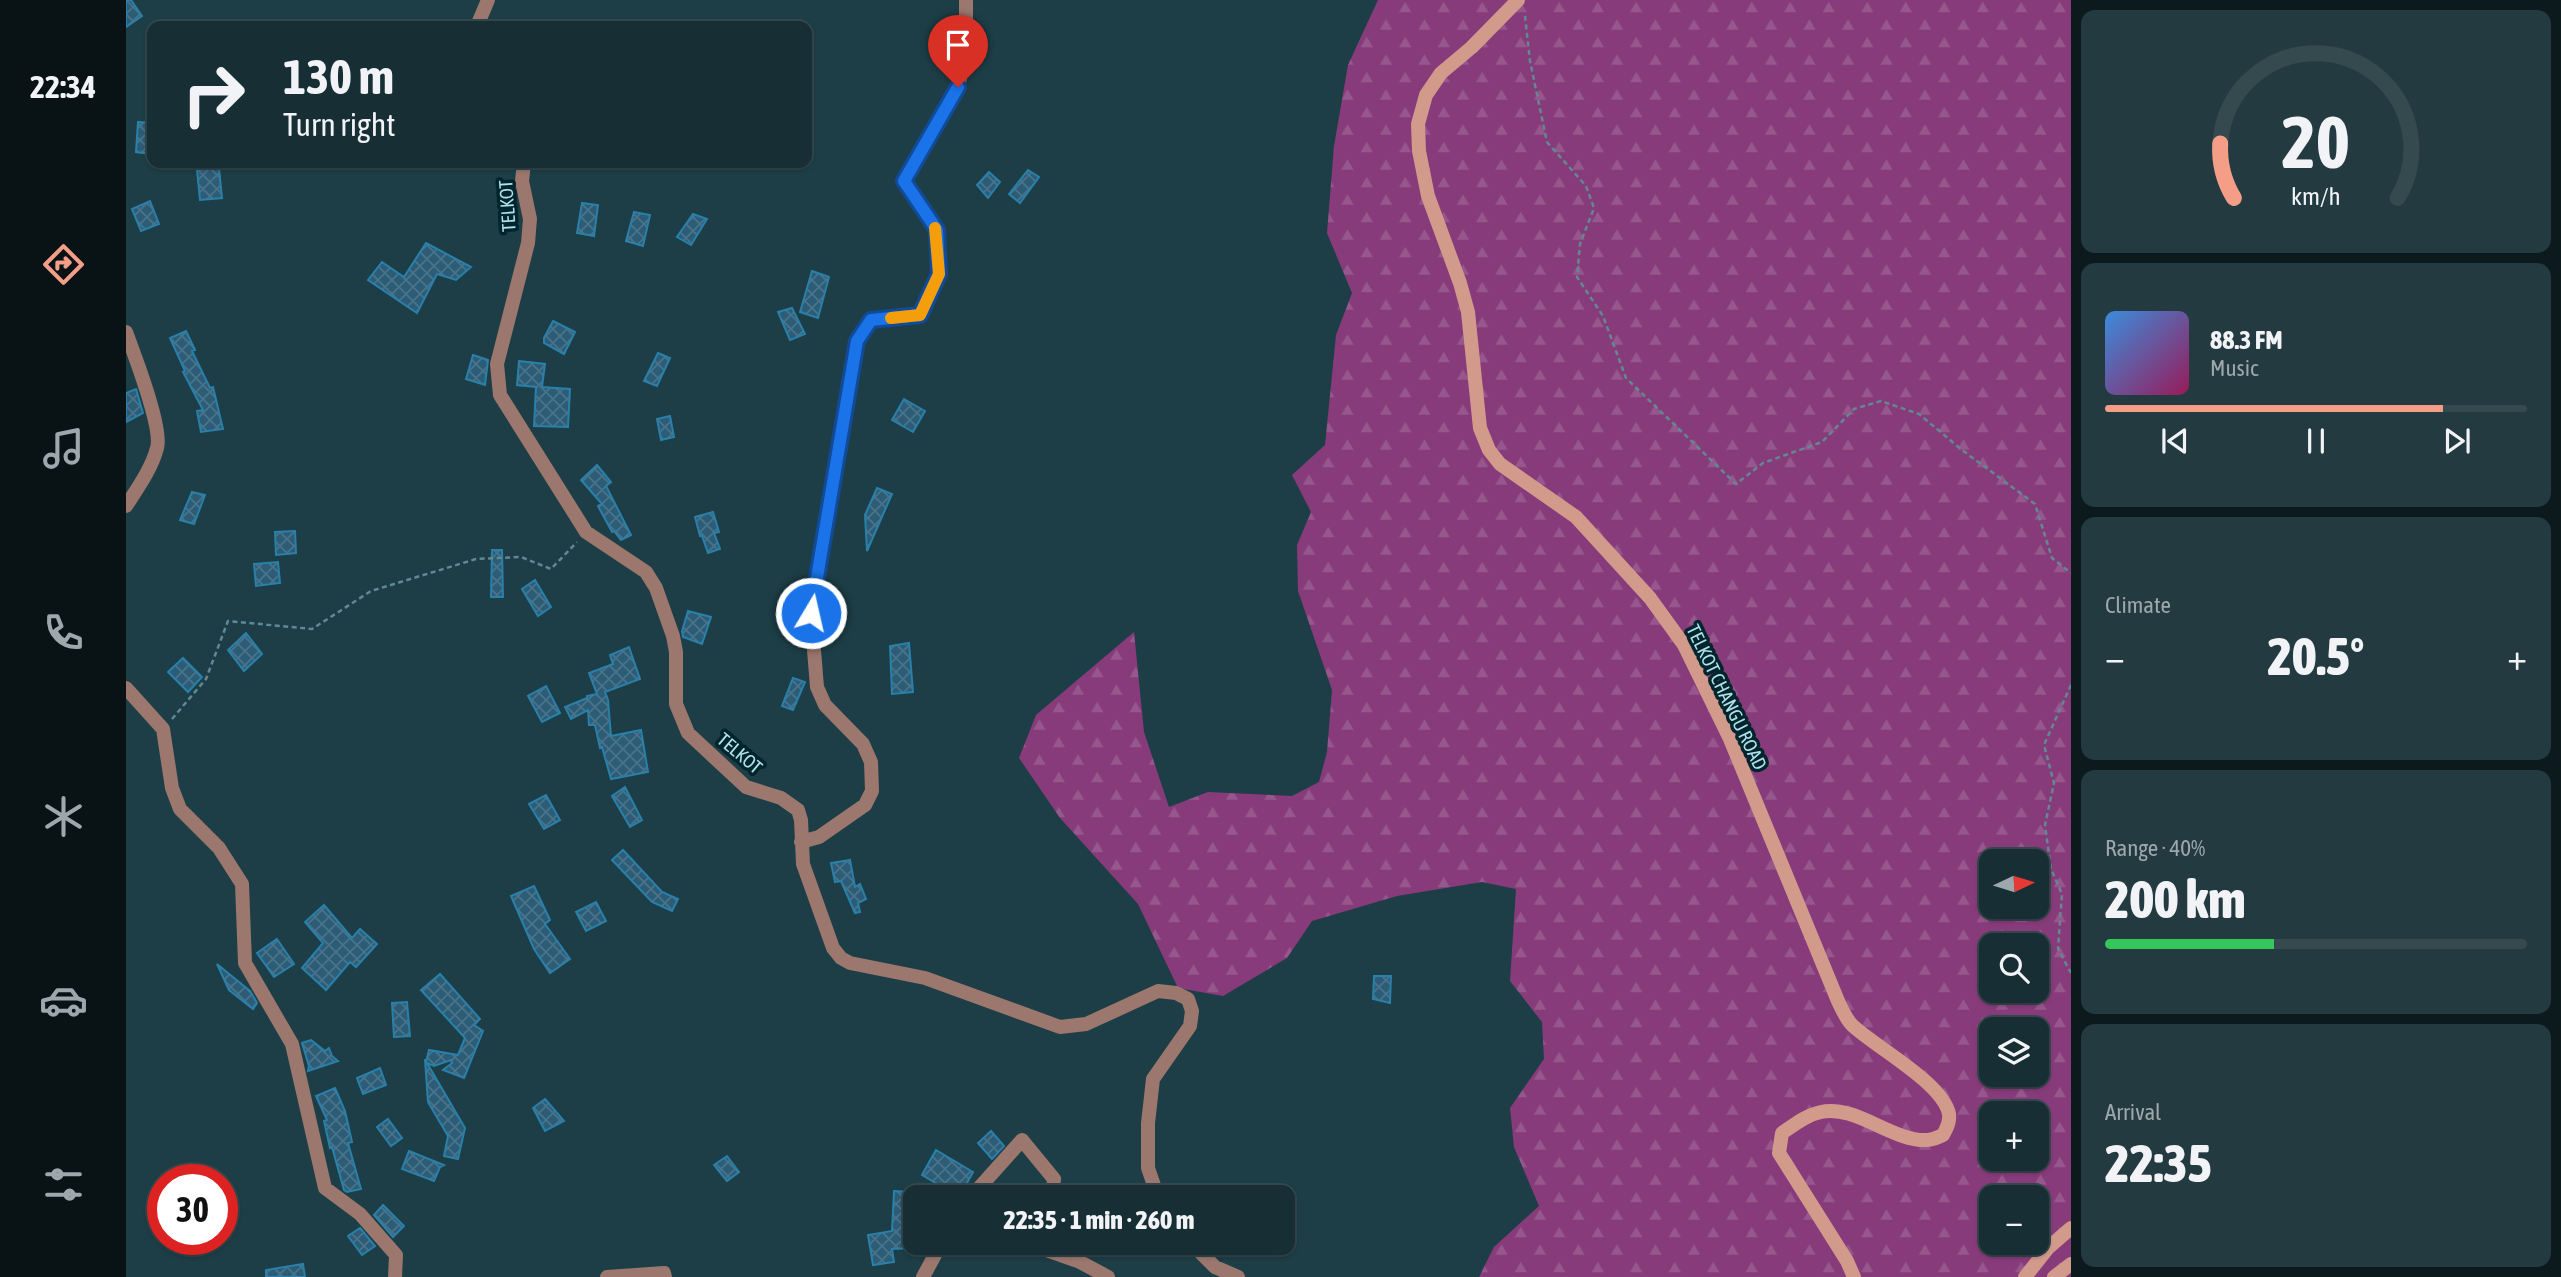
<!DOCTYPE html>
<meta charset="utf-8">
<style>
body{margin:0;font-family:"Asap Condensed",sans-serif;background:#233a40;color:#f1f3f6;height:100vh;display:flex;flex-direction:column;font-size:26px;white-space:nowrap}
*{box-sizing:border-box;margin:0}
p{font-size:23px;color:#9ea8ac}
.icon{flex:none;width:38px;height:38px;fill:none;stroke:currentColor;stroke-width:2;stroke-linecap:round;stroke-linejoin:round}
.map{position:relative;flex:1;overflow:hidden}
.drawer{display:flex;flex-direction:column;gap:10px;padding:10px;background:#0c191d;width:490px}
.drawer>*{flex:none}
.guide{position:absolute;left:21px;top:21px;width:665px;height:147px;border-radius:14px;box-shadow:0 2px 5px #0004,0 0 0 2px #354a4f;background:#162e34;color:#f1f3f6;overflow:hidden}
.needle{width:46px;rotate:86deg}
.tools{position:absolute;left:1853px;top:849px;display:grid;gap:14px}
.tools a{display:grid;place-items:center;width:70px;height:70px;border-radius:14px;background:#162e34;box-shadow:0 2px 5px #0004,0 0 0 2px #354a4f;font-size:35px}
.speed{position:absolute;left:21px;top:1164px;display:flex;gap:14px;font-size:35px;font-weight:700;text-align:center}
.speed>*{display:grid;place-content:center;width:91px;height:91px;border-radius:50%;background:#162e34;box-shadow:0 2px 5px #0004,0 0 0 2px #354a4f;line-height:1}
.speed .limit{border:10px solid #d22;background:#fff;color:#111}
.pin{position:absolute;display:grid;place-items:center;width:60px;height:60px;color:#fff;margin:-72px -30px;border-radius:50% 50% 50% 0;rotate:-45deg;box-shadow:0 0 7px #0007}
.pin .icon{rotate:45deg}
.me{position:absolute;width:77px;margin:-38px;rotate:9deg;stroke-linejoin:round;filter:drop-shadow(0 0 5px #0008)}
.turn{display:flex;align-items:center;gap:24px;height:147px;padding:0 21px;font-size:32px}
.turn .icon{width:91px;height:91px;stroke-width:2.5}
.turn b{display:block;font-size:49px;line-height:60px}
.big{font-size:52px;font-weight:800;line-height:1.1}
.drawer .widget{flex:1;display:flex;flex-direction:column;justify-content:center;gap:10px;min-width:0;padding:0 24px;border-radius:14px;background:#233a40}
.drawer .dial{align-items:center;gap:0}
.dial svg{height:182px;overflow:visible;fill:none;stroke:#354a4f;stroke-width:7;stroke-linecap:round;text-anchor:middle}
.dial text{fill:#f1f3f6;stroke:none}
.song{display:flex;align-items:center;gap:21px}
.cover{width:84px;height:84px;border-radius:10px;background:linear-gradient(135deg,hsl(210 70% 55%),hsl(330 70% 35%))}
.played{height:7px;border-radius:4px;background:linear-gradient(90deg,#f49e88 80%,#354a4f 80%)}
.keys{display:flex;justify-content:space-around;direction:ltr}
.heat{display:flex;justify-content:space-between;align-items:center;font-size:38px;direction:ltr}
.charge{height:10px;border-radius:5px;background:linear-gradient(90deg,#34c759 40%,#354a4f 0)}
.trip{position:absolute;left:777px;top:1185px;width:392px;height:70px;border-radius:14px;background:#162e34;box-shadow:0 2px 5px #0004,0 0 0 2px #354a4f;font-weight:800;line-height:70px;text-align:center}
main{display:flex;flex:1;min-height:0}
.tabs{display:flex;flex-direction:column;width:126px;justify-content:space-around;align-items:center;background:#091215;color:#9ea8ac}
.tabs .icon{width:49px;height:49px}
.tabs .current{color:#f49e88}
.tabs b{font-size:32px;color:#f1f3f6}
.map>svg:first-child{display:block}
.forest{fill:url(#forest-firs);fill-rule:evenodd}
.building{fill:url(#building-cross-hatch);stroke:#2980ab;stroke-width:2}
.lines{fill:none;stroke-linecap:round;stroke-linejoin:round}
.path{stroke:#618992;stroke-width:2.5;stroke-dasharray:5 3.5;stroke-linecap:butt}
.street{stroke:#9b776e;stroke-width:14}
.secondary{stroke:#d29a8b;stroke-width:14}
.route-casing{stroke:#114b97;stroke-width:18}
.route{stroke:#1a73e8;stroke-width:12}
.slow{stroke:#f59e0b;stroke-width:12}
.labels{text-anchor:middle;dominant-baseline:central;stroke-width:7;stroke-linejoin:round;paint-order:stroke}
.street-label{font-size:19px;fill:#b1e1ed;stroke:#01252c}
</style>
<main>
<nav class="tabs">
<b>22:34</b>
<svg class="icon current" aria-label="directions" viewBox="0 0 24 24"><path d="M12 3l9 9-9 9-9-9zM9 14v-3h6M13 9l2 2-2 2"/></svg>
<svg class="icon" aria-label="music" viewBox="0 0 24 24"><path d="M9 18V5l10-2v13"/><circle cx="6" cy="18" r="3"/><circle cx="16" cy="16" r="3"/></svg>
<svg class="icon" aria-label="phone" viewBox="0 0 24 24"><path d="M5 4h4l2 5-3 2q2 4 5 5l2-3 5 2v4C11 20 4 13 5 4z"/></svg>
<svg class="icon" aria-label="climate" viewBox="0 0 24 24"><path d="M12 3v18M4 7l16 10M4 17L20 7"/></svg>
<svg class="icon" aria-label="car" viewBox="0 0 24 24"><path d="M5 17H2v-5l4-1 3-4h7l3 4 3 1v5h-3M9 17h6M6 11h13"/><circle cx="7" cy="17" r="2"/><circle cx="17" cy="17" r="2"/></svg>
<svg class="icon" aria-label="filters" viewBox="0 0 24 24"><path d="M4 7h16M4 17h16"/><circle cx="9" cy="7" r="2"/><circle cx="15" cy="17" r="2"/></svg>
</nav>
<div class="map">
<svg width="1945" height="1277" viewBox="0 0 1945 1277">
<defs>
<pattern id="forest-firs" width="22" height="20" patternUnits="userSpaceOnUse" patternTransform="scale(1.75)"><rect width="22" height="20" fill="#883b7a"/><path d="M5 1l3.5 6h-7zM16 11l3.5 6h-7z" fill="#96578d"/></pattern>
<pattern id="building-cross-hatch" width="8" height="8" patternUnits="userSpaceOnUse" patternTransform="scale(1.75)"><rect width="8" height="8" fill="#2c5c76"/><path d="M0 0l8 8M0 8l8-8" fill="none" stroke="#48738a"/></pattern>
</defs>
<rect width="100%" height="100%" fill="#1d3e46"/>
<path class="forest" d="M1252,0H1945V1277H1353L1368,1247L1413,1206L1388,1147L1384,1108L1418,1059L1416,1022L1384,981L1390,889L1356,882L1271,896L1186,921L1161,958L1097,996L1052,988L1012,904L934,818L893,758L910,715L1008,632L1018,732L1043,807L1082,792L1166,796L1193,782L1201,752L1206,690L1172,591L1171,545L1185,512L1166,475L1199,445L1210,335L1226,293L1201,233L1208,146L1222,65ZM1866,861H1911V906H1866ZM1866,945H1911V990H1866ZM1866,1029H1911V1074H1866ZM1866,1113H1911V1158H1866ZM1866,1197H1911V1242H1866Z"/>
<path class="building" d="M0,0H5L16,16L0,27Z
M12,122L26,123V154L10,152Z
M93,168L96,198L74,200L71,170Z
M902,170L913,177L894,203L883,194Z
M863,172L874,182L862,198L851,185Z
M24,201L33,224L15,231L6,209Z
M456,203L472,205L468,236L451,233Z
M508,212L524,215L517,246L500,241Z
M567,214L581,219L565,245L551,237Z
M300,243L345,267L330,280L311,274L291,313L242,280L256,262L278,277Z
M686,271L703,277L692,318L674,312Z
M666,308L679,334L664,340L652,312Z
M427,321L449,332L438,354L418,343V338Z
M60,331L69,350L66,351L84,388L87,387L97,429L75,432L71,411L77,410L57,372L59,371L44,338Z
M532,353L544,358L531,386L518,381Z
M347,355L362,360L359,385L340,379Z
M393,361L419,364L416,387L444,389L442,427L408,426L410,387L391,385Z
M10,389L17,413L0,422V393Z
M778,399L799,411L787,432L766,420Z
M544,416L548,437L535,440L531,419Z
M471,465L485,482L480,486L505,535L495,540L488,531L486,532L472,506L476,504L455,480Z
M751,488L766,494L741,551L739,515Z
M66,492L79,495L68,524L54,520Z
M587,512L593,532L588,533L594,549L582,553L576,536H574L569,517Z
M169,531L170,553L150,555L149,532Z
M366,550H376L377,597H365Z
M152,562L154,583L130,586L128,564Z
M409,580L425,607L412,616L396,589Z
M562,611L585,617L576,644L557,637L556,631Z
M120,633L136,654L118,671L102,650Z
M783,643L787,692L766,694L764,646Z
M503,647L514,679L479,692L482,700L485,736L515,730L522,772L485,779L476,747L474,748L469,725H463L462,710L445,719L439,707L461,698V696L471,694L463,673L487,664L484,655Z
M57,658L76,677L62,692L42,672Z
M667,678L679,682L667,710L656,706Z
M420,686L434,713L416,722L402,696Z
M499,787L516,820L504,827L486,796Z
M420,795L434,820L418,829L403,804Z
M497,850L536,892L552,899L546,911L526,902L486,860Z
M724,860L729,887L734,884L740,899L732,903L734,912L729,913L715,881L709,882L705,863Z
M408,886L424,920L419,924L444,959L424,973L408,949L385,896Z
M470,902L480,921L460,931L450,912Z
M198,905L226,938L234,929L251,944L230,967L224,962L200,990L176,968L197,943L179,922Z
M151,939L168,964L148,977L131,953Z
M91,964L124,991L131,1003L127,1009L103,990Z
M314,974L354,1019L348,1025L357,1031L338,1078L317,1070L326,1063L325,1060L308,1066L301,1063L339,1128L332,1159L318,1156L322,1136L302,1102L299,1059L300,1062L303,1050L332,1055L339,1038L295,990Z
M1248,976H1265L1264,1003L1247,999Z
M281,1002L284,1036L268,1037L266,1003Z
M185,1040L199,1051L203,1048L206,1056L212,1061L182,1071L183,1066L176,1043Z
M254,1068L260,1085L237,1094L231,1078Z
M209,1088L219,1111L226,1142L222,1143L235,1189L221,1192L218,1190L206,1147L204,1148L198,1121L201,1120L190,1096Z
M419,1099L438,1121L419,1131L407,1108Z
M262,1119L276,1138L265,1146L251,1127Z
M865,1131L878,1146L866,1159L852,1143Z
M810,1150L847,1172L833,1197L796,1175Z
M283,1151L318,1165L314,1167L308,1181L276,1169Z
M601,1156L613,1172L601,1181L588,1165Z
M768,1191L782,1192L780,1225L789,1224V1248L766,1249L768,1262L747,1265L742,1235L766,1231Z
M257,1205L278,1226L267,1237L248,1215Z
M234,1228L249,1246L236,1255L222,1236Z
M177,1264L179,1277H140V1270Z"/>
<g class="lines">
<path class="path" d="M1399,16L1404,61L1421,142L1460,186L1468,208L1454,244L1451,277L1477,316L1500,378L1610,484L1637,463L1696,442L1728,409L1755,401L1793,414L1836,450L1909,504L1926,558L1945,573
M1945,685L1918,745L1928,783L1919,825L1925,869L1936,894L1932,949L1945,973
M46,719L80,679L102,621L186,629L245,591L350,559L395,557L425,569L451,542"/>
<path class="street" d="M351,26L362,0
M398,163L396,181L404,219L402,243L371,364L374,395L460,532L520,572L530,588L547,636L550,652V704L562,733L620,787L655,798L672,810L675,820L677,864L707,948L715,958L724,963L799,978L934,1027L960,1024L1032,991L1050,993L1062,999L1066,1011L1064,1026L1027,1079L1022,1123V1168L1032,1197
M0,332C8,354 37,428 31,448C26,468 11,489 0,506
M0,688L37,729L46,788L54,809L93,848L116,884L119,963L166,1044L199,1188L234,1214L270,1255L269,1277
M675,842L693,837L739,805L746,791L745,762L737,744L699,705L691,687L685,613L731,341L745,320L794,315L813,274L811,230L778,181L832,87L840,49V0
M845,1197L896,1140L928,1179L926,1197
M921,1242L920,1250L954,1262L982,1277
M1064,1242L1089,1267L1112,1277
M481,1277L538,1273L539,1277
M797,1277L816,1242"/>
<path class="secondary" d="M1392,0L1346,47L1315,73L1300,95L1292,124L1293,151L1302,196L1334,283L1342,312L1354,428L1363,450L1374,464L1450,517L1524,598L1558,645L1604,739L1712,1001C1716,1009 1720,1019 1726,1025C1749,1047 1817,1083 1823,1114C1824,1122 1821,1128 1817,1135C1812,1137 1806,1140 1801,1140C1767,1142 1729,1104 1695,1112C1680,1115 1668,1125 1656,1133L1653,1153L1721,1261L1728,1277
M1899,1277L1922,1248L1945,1228
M1928,1277L1945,1264"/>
</g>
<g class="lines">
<defs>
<path id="route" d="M685,613L731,341L745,320L794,315L813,274L811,230L778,181L832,87"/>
</defs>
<use href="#route" class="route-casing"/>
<use href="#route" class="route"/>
<path class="slow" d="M765,318L794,315L813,274L809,228"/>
</g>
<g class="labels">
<g class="street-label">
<text transform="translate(381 206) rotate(-94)">TELKOT</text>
<text transform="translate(1601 697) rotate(64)">TELKOT CHANGU ROAD</text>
<text transform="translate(614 753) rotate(40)">TELKOT</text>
</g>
</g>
</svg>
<div class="tools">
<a><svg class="needle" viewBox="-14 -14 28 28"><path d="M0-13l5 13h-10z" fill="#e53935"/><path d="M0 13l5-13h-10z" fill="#9ea8ac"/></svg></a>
<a><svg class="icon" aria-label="search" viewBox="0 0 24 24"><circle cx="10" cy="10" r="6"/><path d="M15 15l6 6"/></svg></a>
<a><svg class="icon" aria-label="layers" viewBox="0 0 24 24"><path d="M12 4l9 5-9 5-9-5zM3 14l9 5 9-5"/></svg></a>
<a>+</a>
<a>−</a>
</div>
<div class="speed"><div class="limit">30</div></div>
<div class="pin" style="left:832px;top:87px;background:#d93025"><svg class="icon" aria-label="arrive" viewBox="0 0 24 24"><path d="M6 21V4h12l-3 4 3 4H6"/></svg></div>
<svg class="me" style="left:685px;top:613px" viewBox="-20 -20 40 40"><circle r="17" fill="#1a73e8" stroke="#fff" stroke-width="3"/><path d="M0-11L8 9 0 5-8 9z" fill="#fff"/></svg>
<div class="trip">22:35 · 1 min · 260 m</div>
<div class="guide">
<div class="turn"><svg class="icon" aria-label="right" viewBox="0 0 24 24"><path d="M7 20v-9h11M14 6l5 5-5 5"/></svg><div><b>130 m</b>Turn right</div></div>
</div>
</div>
<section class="drawer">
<div class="widget dial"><svg viewBox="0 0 100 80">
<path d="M14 69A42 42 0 1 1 86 69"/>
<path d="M14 69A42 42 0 0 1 8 45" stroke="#f49e88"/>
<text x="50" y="56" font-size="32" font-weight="700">20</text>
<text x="50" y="72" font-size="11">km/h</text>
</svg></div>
<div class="widget">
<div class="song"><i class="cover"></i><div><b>88.3 FM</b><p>Music</p></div></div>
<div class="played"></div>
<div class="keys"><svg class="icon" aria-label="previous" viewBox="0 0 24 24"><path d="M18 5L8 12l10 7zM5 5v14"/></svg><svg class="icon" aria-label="pause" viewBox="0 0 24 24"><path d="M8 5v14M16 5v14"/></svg><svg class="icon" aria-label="next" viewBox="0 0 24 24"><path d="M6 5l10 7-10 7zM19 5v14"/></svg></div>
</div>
<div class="widget"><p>Climate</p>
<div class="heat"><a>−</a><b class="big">20.5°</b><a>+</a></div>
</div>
<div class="widget"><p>Range · 40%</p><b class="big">200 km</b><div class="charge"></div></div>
<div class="widget"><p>Arrival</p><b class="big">22:35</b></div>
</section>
</main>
